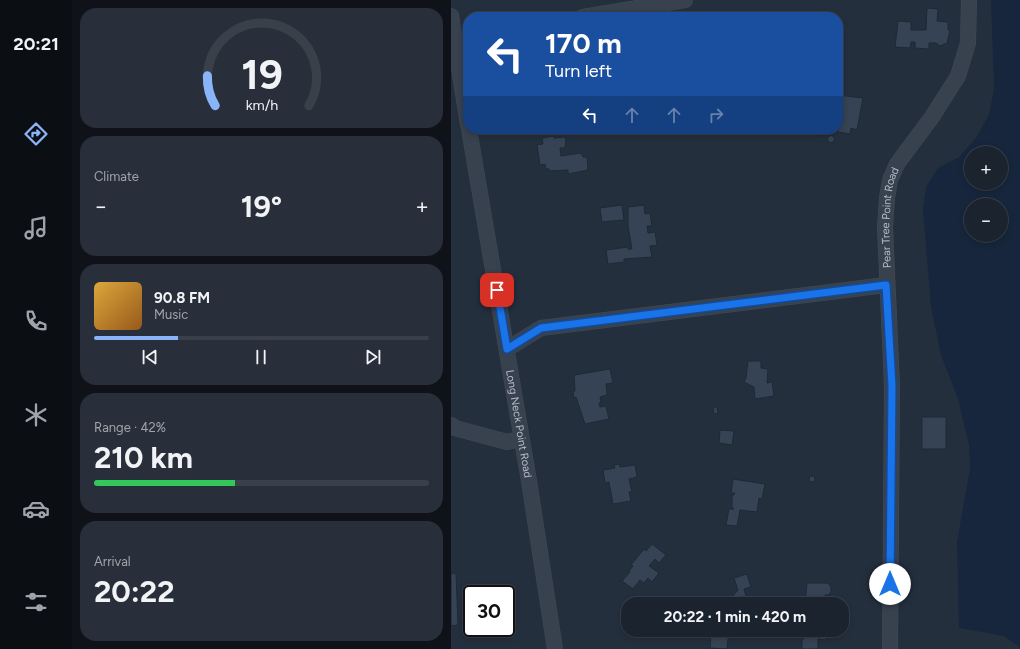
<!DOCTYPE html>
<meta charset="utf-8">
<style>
body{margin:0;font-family:Figtree,sans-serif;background:#282f3a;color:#f1f3f6;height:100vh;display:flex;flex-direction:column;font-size:15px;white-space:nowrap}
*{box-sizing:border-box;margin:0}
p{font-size:13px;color:#a0a4aa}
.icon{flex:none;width:22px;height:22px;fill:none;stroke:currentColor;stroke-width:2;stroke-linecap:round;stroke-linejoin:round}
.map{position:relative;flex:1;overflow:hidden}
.panel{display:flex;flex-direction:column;gap:8px;padding:8px;background:#0f1319;width:379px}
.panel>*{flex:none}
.banner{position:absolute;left:12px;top:12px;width:380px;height:122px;border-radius:16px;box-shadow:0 2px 6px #0003,0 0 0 1px #39404a;background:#1a4fa0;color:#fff;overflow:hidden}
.fabs{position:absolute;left:513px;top:146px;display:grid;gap:8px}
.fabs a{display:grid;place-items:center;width:44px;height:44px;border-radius:50%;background:#1b232e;box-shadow:0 2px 6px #0003,0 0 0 1px #39404a;font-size:20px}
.speed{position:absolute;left:12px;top:585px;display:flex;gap:8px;font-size:20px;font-weight:700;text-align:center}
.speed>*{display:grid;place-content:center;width:52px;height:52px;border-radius:50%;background:#1b232e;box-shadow:0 2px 6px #0003,0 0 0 1px #39404a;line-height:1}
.speed .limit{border:2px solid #111;border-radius:6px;background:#fff;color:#111}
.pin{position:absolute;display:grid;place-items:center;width:34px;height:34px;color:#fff;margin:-17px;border-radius:8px;box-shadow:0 2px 6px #0006}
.me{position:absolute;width:44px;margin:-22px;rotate:0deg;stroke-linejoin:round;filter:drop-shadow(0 0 3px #0008)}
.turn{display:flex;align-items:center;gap:14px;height:84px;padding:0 16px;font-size:18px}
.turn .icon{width:52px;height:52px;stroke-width:2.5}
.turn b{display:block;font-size:28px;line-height:34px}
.lanes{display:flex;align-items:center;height:38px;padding:0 16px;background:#0003;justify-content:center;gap:20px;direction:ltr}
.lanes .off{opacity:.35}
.big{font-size:30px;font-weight:700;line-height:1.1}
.panel .card{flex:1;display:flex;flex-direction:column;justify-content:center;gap:6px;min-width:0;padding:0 14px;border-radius:16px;background:#282f3a}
.panel .dial{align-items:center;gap:0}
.dial svg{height:104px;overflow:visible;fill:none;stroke:#39404a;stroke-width:7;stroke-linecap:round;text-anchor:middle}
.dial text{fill:#f1f3f6;stroke:none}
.song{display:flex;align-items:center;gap:12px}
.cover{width:48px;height:48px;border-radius:6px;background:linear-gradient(135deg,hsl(40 70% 55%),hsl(30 70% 35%))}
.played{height:4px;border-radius:2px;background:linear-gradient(90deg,#8ab4f8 25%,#39404a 25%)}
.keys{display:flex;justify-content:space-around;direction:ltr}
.heat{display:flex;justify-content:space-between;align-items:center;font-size:22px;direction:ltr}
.charge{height:6px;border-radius:3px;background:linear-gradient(90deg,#34c759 42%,#39404a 0)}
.trip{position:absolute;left:170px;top:597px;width:228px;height:40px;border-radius:16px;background:#1b232e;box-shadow:0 2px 6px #0003,0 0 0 1px #39404a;font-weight:700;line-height:40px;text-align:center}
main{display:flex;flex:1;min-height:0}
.menu{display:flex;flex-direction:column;width:72px;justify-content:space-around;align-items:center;background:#0b0e12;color:#a0a4aa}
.menu .icon{width:28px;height:28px}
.menu .current{color:#8ab4f8}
.menu b{font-size:18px;color:#f1f3f6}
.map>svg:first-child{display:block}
.water{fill:#17263c;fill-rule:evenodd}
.building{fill:#364354;stroke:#1f2835}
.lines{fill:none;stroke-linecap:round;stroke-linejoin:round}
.minor-casing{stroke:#414a57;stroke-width:16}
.minor{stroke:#38414e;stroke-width:15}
.route-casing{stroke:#114b97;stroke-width:10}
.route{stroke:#1a73e8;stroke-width:7}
.labels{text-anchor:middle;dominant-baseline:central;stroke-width:4;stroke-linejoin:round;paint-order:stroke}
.street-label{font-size:11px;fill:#b4bcc9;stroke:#1d2633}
</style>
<main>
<nav class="menu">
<b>20:21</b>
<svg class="icon current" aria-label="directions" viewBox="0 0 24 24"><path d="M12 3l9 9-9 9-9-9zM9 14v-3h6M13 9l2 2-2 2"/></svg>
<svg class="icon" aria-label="music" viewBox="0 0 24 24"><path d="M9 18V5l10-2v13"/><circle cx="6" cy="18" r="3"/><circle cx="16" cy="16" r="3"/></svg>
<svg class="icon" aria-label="phone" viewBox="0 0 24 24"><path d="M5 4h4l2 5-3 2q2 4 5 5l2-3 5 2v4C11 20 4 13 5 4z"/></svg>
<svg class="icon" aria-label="climate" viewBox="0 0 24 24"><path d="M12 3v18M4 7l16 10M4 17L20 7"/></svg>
<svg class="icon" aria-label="car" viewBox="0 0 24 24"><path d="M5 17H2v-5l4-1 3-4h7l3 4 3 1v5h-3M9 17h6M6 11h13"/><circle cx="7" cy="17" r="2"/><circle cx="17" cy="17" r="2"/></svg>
<svg class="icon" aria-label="filters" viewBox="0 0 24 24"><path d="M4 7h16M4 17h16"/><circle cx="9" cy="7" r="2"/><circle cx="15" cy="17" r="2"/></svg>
</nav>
<section class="panel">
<div class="card dial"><svg viewBox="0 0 100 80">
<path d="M14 69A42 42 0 1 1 86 69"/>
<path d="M14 69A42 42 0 0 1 8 46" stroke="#8ab4f8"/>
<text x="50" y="56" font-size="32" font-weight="700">19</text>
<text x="50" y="72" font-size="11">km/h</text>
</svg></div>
<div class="card"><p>Climate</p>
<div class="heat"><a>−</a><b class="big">19°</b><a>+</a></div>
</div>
<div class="card">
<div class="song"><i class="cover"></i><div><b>90.8 FM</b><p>Music</p></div></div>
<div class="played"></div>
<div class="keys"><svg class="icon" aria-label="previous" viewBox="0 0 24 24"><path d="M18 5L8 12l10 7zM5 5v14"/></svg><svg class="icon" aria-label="pause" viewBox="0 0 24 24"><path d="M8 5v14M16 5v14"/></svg><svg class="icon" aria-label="next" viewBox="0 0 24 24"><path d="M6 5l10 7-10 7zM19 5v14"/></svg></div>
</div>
<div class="card"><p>Range · 42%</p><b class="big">210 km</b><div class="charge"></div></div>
<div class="card"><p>Arrival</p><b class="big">20:22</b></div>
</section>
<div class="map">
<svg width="569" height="649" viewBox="0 0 569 649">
<rect width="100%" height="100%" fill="#242f3e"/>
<path class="water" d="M540,0H569V647L553,636L508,628L506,542L519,468L518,445L507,399L490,355L480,307L472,210L475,187L487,168L508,157L525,138L538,115L543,89ZM520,153H550V183H520ZM520,205H550V235H520Z"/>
<path class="building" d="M476,8L487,9L486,21L497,22V30H499L496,43L489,46L485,43H478V49L464,48V42H460L459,48L444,47L447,21L460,22V30H475Z
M359,14L376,15V17H359Z
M387,95L412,98L406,130L400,128L399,134L387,132L390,119H387Z
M349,129H375L373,136L348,131Z
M376.5 139a3.5 3.5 0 1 1 7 0a3.5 3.5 0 1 1-7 0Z
M103,136V138L113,137L115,139L114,148H109L110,156L130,153L132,157H136L137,170L117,174V170L98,171V169H95L94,164L89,165L86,145L92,144L91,138Z
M171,205L173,220L151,222L149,208Z
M193,205L194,214L199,213L201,226H196L197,233L204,232L206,245L199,246L201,257L173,259V262L157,264L155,250L177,247V249H181L177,226V207Z
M297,361H310V368L317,369L316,383L321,382L323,396L304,399L303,387L293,382L295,378Z
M159,369L162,383L155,384L156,395L149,397L150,403H148L149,407L155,406L158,419L134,424L125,397L123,398L122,391H124L123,375Z
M262,407H266L267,413L263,414Z
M471,417H495V449H471Z
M269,430L283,431L281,445L268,443Z
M168,464L169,467L184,465L186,477L178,479L181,492H178L180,501L162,504L158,482L154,483L152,470L164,468L163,465Z
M358 479a3 3 0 1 1 6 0a3 3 0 1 1-6 0Z
M282,479L314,484L311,499L308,498L306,512L289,510L286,526L275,525L278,509H283L281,508V497L284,493H280Z
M201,544L215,555L208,563L204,559L198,566L208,573L201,582L197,578L193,583L189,580L182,589L171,581L179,572L178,571L182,566L180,565L193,549L195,551Z
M0,573L5,574L7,625L0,626Z
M296,574L300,587L293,589L295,597L289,604H275L287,590L283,578Z
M356,583H377L380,587V592L377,595H374V597L379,599L380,604H354Z
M258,630L278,631L276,649L259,648L260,635H257Z
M355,630H375V640L367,639V649H351V640L355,636Z"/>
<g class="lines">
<defs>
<g id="minor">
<path d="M0,16L17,125"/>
<path d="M132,17L234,0"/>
<path id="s1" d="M18,129L78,481L104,649"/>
<path d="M56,349L90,328L435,285"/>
<path d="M0,425L4,428L56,442L70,439"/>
<path id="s2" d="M439,649L441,386L434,227L436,198L439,180L446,164L481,117L507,76L517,43L518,0"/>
</g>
</defs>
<use href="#minor" class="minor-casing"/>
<use href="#minor" class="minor"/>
</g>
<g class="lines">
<defs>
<path id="route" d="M46,290L56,349L90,328L435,285L441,386L439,584"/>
</defs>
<use href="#route" class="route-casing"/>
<use href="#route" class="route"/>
</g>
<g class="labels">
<g class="street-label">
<text stroke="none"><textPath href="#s2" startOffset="432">Pear Tree Point Road</textPath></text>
<text stroke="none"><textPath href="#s1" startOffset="299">Long Neck Point Road</textPath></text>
</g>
</g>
</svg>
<div class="fabs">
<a>+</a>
<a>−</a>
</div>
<div class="speed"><div class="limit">30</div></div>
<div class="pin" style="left:46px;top:290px;background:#d93025"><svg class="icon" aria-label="arrive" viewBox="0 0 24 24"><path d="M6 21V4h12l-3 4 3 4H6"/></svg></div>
<svg class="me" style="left:439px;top:584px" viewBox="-20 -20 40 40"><circle r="19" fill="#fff"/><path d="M0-13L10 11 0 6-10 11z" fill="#1a73e8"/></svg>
<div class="trip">20:22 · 1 min · 420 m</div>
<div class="banner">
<div class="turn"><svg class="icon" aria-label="left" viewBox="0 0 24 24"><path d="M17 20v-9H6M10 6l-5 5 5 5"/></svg><div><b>170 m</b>Turn left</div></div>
<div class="lanes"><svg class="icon" aria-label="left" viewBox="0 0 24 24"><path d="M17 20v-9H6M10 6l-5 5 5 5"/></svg><svg class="icon off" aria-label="ahead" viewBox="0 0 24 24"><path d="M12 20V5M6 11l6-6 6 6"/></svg><svg class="icon off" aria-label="ahead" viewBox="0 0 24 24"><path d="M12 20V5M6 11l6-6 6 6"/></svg><svg class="icon off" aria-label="right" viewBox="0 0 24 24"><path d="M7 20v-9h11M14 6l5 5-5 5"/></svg></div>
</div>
</div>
</main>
